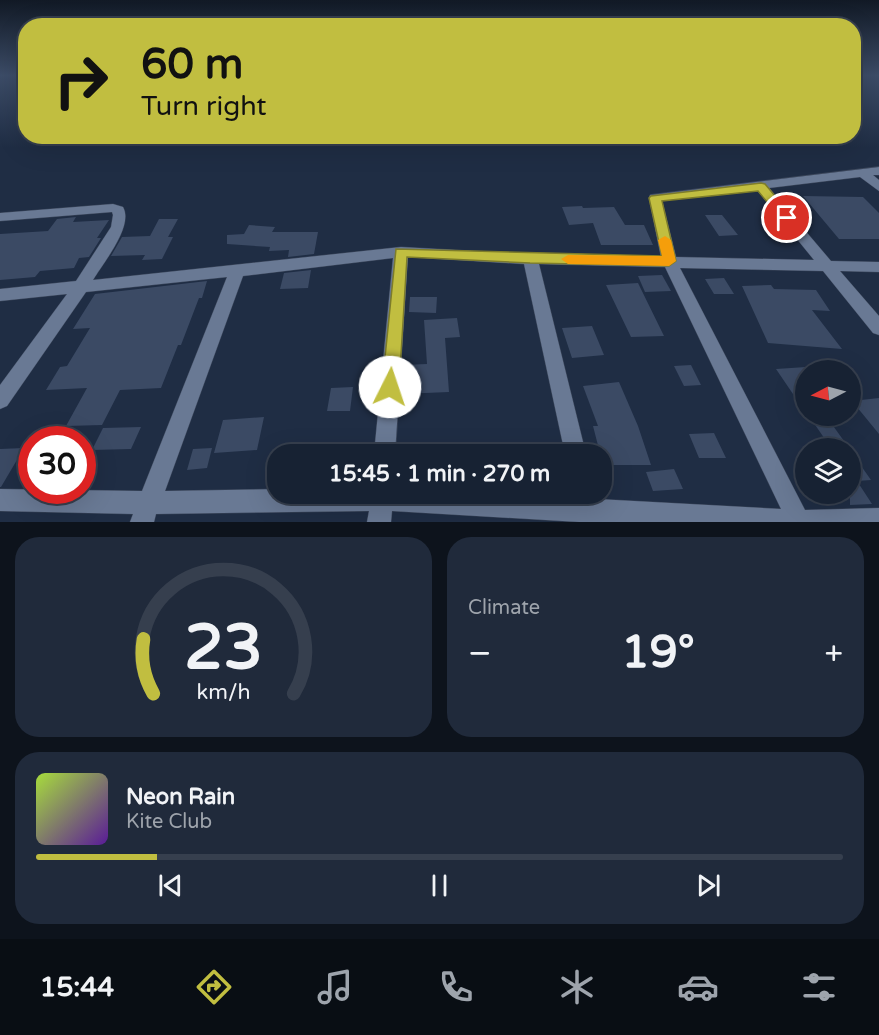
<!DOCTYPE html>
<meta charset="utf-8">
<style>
body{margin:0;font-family:"Varela Round",sans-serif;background:#202a3b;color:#f1f3f6;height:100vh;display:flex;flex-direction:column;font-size:22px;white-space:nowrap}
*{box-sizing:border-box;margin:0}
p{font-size:20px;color:#9ea4ac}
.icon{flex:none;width:33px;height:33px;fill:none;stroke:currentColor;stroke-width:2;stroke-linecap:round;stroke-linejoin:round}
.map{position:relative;height:522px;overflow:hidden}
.panel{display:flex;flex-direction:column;gap:15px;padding:15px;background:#0d131c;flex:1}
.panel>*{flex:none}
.top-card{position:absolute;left:18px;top:18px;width:843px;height:126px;border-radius:24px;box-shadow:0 6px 24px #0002,0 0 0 2px #363f4e;background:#c1be40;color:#111;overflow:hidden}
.needle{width:39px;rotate:264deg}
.tools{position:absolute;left:795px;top:360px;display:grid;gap:12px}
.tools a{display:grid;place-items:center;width:66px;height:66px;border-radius:50%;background:#172233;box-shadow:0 6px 24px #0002,0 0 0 2px #363f4e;font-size:30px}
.speed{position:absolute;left:18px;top:426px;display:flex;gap:12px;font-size:30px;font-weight:700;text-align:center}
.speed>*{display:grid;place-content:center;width:78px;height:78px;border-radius:50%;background:#172233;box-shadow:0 6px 24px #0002,0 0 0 2px #363f4e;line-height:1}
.speed .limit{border:9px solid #d22;background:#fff;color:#111}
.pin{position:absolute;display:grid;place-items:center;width:51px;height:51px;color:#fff;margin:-26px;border:3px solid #fff;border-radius:50%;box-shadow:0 2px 6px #0007}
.me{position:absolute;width:66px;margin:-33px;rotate:4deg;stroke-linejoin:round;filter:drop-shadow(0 0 4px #0008)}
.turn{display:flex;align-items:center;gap:21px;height:126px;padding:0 24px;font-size:27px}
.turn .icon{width:78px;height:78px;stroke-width:2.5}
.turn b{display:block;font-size:42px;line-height:51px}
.big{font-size:45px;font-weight:700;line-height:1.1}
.panel .card{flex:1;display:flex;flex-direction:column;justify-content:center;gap:9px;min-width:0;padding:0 21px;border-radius:24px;background:#202a3b}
.panel .dial{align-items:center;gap:0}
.dial svg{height:156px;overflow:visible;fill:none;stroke:#363f4e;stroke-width:7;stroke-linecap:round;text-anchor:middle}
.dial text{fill:#f1f3f6;stroke:none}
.song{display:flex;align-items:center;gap:18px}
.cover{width:72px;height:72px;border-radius:9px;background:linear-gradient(135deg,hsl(80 70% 55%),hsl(270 70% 35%))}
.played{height:6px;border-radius:3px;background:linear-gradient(90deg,#c1be40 15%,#363f4e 15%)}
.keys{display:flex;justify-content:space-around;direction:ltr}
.heat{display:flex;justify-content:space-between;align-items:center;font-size:33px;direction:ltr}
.panel .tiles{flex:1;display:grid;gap:15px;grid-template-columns:1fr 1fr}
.card:last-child{grid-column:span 2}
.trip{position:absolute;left:267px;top:444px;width:345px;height:60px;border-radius:24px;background:#172233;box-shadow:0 6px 24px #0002,0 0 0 2px #363f4e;font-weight:700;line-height:60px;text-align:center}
.menu{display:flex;height:96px;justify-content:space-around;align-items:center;background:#090e14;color:#9ea4ac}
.menu .icon{width:42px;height:42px}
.menu .selected{color:#c1be40}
.menu b{font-size:27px;color:#f1f3f6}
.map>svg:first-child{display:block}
.building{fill:#3b4a64}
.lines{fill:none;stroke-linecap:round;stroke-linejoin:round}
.street-casing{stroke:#3c475b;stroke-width:1}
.street{fill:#697994;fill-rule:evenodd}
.route{fill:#c1be40;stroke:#7d7c2a;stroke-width:1.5}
.slow{fill:#f59e0b}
</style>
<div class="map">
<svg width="879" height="522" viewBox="0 0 879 522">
<rect width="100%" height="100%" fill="#1f2d44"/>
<path class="building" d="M803,196L863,197L879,213V239H839Z
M582,206L583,208L614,207L625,225H644L653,245H601L593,223L569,225L562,207Z
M705,215H722L738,235L719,236Z
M76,217L73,222L109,220L97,238H101L89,257L79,258L74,268L40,271L35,277L0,280V234L48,231L57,219Z
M159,219H178L168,237H173L162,259L142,260L145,255L111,256L122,237L150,236Z
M249,225L275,227L272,232H318L314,254L288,257L289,250L269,251L270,247L227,244V235L244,234Z
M311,270L308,288L280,289L284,273Z
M662,275L671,291L645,292L638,276Z
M724,278L734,294H714L705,279Z
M207,281L202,298H199L181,345H178L161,388L120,390L102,425L66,426L87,388L46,390L60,367L67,366L90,328L73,329L95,294Z
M638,283L664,336L631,337L606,285Z
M771,285L774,289L816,290L830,311L812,310L842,349L768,343L742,286Z
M410,297H437L436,313L409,312Z
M457,318L460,337L445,338L449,392L401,394L403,365L427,364L424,320Z
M592,326L604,355L572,358L562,328Z
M691,365L701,385L684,386L674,366Z
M806,367V393L793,394L776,369Z
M619,382L638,426L651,465H603L593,426H598L583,386Z
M353,387L350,411H327L331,388Z
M879,398V434L852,401Z
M809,416H826L849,448H831Z
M264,417L257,450L214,453L223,420Z
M141,427L131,449L92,450L103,428Z
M714,433L726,458H699L689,434Z
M24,448L1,487H0V449Z
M212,448L207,468L187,470L193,449Z
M850,450L871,480L857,481L872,504L850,505Z
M674,469L683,489L653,491L646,472Z"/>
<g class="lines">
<defs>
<path id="street" d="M879,167V175H873L879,180V191L860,177L769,188L831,261L879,262V272L840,271L879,316V335L873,333L823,271L680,268L805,510L879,508V522H579L392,511L391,522H367L369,511L156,514L154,522H130L133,514L0,511V489L142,491L227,277L86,292L7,406L0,409V385L67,294L0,301V289L76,281L111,227L113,215L112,212L0,221V213L113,204L123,207C134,226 103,263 93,280L401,247L530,254L661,257L649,198L650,195ZM757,190L814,260L676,257L662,201ZM408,257L524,264L565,454H586L539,264L665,267L781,509L597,499L595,494H573L574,498L489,494H278V489L165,491L243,276L393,258L374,454H395Z"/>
</defs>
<use href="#street" class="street-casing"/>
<use href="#street" class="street"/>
</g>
<linearGradient id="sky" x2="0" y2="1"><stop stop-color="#111925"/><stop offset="0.51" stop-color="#3c4c67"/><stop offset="1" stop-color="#3c4c67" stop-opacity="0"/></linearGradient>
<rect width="879" height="148" fill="url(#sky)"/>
<path class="route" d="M761,183L765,184L791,215L793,218L791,221H783L758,191L662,201L676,261L669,266L530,263L407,257L399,387L396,392L390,395L384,392L382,387L396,249L662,256L649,198L651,196Z"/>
<path class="slow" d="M665,236L671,240L676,261L669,266L568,264L561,259L568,255L662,256L658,240Z"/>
</svg>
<div class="tools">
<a><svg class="needle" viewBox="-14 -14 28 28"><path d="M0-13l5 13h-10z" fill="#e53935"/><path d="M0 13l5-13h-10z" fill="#9ea4ac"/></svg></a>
<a><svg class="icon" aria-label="layers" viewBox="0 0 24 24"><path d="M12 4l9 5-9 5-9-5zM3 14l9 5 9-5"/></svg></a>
</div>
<div class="speed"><div class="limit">30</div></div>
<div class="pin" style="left:787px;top:218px;background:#d93025"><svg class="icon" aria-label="arrive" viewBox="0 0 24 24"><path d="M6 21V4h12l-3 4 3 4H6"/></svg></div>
<svg class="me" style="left:390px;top:387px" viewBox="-20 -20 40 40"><circle r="19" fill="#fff"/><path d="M0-13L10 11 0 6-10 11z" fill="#c1be40"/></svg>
<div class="trip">15:45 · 1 min · 270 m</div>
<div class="top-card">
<div class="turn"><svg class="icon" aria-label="right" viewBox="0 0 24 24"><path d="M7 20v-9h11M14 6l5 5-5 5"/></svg><div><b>60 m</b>Turn right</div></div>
</div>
</div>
<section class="panel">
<div class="tiles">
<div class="card dial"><svg viewBox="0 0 100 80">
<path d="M14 69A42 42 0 1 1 86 69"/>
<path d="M14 69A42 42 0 0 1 9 41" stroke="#c1be40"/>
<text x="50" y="56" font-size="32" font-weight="700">23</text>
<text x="50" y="72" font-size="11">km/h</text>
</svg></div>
<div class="card"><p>Climate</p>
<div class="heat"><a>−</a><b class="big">19°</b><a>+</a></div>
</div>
<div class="card">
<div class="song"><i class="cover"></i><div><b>Neon Rain</b><p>Kite Club</p></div></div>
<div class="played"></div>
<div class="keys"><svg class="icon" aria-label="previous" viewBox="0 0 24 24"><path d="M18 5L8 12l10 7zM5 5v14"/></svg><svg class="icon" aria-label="pause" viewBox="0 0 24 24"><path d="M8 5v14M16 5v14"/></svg><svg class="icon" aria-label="next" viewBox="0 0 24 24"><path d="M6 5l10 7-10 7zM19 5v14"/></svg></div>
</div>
</div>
</section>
<nav class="menu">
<b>15:44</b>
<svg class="icon selected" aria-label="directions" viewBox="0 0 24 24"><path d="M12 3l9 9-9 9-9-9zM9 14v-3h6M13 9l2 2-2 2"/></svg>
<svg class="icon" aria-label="music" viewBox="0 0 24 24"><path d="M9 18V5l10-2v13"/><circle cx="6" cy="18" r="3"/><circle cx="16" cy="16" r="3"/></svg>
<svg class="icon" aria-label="phone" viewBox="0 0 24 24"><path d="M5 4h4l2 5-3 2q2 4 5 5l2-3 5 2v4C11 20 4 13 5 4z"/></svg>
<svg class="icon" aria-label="climate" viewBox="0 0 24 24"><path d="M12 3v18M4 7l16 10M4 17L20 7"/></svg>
<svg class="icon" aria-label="car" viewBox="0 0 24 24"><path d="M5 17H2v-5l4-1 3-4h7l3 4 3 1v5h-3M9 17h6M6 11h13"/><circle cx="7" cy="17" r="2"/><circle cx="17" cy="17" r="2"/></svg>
<svg class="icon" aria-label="filters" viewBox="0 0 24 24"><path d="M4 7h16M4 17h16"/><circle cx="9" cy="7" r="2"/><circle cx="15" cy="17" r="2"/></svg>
</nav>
